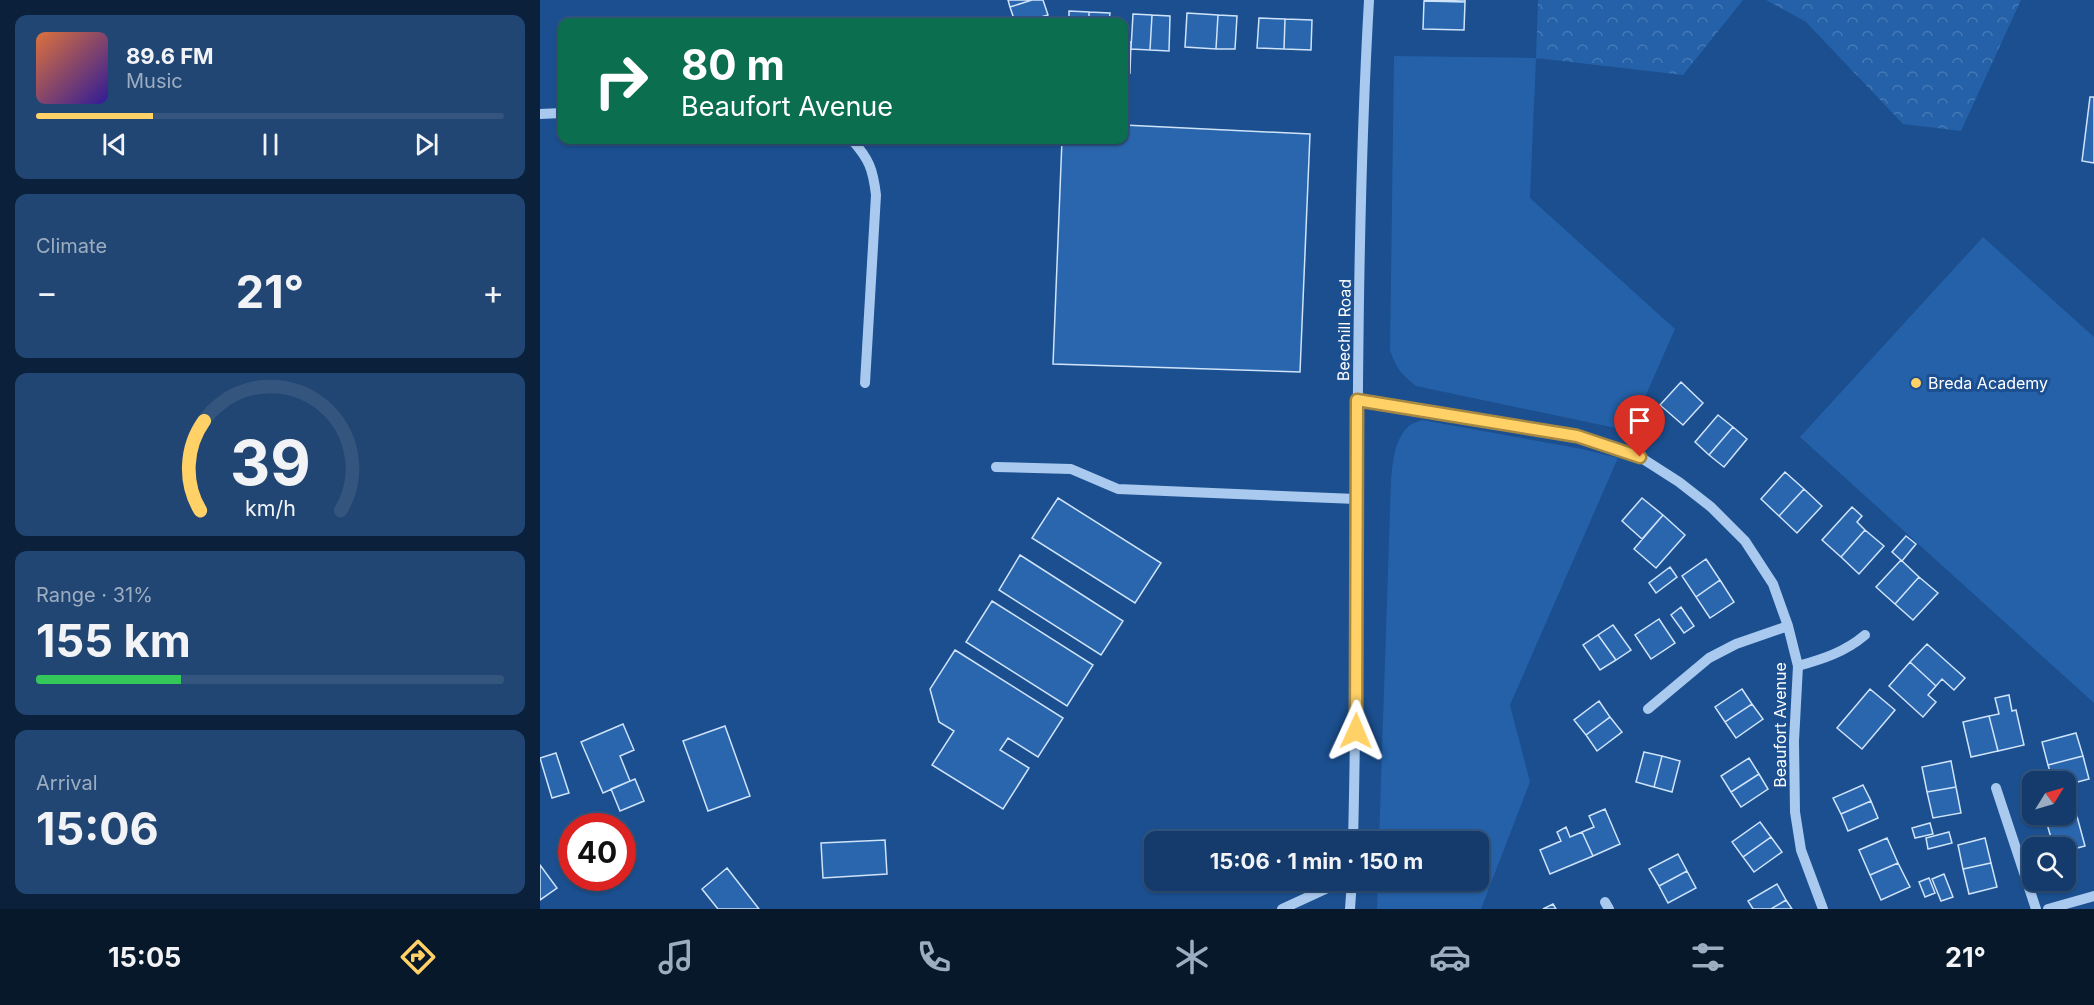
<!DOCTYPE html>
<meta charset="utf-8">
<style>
body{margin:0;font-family:Inter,sans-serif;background:#214673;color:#f1f3f6;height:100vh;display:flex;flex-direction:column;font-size:22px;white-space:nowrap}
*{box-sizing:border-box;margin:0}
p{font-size:20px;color:#9dadc1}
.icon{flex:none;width:33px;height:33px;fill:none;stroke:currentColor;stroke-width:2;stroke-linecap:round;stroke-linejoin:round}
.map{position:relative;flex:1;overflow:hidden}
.details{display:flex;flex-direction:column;gap:15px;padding:15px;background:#0b203b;width:540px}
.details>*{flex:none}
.hud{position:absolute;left:18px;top:18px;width:570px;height:126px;border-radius:12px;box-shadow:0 2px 4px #0004,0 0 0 2px #33557e;background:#0b6e4f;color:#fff;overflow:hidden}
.needle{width:39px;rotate:53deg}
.fabs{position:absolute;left:1482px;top:771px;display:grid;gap:12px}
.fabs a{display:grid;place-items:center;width:54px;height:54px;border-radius:12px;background:#143b6b;box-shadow:0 2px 4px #0004,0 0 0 2px #33557e;font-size:30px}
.speed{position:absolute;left:18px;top:813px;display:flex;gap:12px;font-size:30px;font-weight:700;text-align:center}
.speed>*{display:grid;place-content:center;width:78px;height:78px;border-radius:50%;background:#143b6b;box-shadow:0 2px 4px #0004,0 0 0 2px #33557e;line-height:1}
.speed .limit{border:9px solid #d22;background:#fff;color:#111}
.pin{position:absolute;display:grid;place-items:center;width:51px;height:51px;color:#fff;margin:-62px -26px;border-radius:50% 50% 50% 0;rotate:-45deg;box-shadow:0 0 6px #0007}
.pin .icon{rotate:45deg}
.me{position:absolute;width:66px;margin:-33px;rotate:1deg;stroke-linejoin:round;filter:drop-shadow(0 0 4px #0008)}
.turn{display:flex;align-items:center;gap:21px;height:126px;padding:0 24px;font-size:27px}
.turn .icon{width:78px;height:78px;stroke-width:2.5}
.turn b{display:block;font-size:42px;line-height:51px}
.big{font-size:45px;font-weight:700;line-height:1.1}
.details .widget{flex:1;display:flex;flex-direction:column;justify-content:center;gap:9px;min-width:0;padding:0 21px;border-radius:12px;background:#214673}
.details .dial{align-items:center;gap:0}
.dial svg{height:156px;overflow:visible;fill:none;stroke:#33557e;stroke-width:7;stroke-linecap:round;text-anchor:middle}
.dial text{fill:#f1f3f6;stroke:none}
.song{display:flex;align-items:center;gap:18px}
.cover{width:72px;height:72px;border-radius:9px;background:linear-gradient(135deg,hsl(20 70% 55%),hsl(250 70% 35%))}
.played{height:6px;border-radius:3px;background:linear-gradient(90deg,#ffd166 25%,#33557e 25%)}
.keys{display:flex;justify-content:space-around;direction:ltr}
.heat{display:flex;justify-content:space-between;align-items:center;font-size:33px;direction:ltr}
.charge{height:9px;border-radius:4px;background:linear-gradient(90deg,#34c759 31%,#33557e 0)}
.trip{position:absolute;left:604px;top:831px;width:345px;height:60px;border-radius:12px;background:#143b6b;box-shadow:0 2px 4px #0004,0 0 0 2px #33557e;font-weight:700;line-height:60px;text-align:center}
.tab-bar{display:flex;height:96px;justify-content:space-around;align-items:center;background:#08182b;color:#9dadc1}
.tab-bar .icon{width:42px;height:42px}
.tab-bar .selected{color:#ffd166}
.tab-bar b{font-size:27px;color:#f1f3f6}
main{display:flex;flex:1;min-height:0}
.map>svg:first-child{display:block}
.grass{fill:#2461a8}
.forest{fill:url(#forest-crowns)}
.building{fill:#2a66ad;stroke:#cfe3fa;stroke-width:1.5}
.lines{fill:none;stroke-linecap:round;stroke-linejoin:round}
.minor{stroke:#a9c9ee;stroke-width:10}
.route-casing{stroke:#a68842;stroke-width:15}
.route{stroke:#ffd166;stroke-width:10}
.poi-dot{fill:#ffd166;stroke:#1b4f8f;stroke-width:2}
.labels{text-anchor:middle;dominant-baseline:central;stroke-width:6;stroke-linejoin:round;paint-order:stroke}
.street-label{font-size:16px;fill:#fff;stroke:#1b4f8f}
.poi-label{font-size:16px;fill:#fff;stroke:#1b4f8f;text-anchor:start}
</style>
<main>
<section class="details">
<div class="widget">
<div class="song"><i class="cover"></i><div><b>89.6 FM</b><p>Music</p></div></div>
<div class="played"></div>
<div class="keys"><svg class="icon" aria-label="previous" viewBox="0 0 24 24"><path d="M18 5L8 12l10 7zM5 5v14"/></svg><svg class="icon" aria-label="pause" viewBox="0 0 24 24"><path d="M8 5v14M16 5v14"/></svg><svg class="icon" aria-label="next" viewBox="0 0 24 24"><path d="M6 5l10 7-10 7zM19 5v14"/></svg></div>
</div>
<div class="widget"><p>Climate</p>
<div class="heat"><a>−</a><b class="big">21°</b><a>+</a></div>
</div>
<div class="widget dial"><svg viewBox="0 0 100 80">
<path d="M14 69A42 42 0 1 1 86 69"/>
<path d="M14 69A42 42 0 0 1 16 23" stroke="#ffd166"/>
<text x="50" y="56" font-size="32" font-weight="700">39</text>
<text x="50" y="72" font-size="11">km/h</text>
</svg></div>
<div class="widget"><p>Range · 31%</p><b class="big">155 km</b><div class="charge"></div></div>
<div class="widget"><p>Arrival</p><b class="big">15:06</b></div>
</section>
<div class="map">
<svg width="1554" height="909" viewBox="0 0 1554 909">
<defs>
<pattern id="forest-crowns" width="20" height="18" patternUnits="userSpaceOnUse" patternTransform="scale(1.5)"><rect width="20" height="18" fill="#2461a8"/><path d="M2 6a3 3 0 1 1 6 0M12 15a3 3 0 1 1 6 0" fill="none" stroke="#4579b5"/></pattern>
</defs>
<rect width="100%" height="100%" fill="#1b4f8f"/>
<path class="grass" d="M854,56L996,58L990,198L1135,329L1090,431L876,386C861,374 856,368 850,350Z
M1443,237L1554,337V703L1260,437Z
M882,420L1042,449L1078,458L970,705L990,782L941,909H837L838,881L939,880V842L839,841L851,480C853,462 854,439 869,426C872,423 878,422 882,420Z"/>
<path class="forest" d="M998,0H1203L1143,75L996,58Z
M1226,0H1481L1421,131L1363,124L1266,22Z"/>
<path class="building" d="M468,0H492L470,7Z
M492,0H503L508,15L483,22H475L470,7Z
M884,0H925V2Z
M884,1L925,2L924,30L883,29Z
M529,11L549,12V22H529Z
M549,12L570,13L569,22H549Z
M647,13L678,15L676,49L645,47Z
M593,14L612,15L610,50L591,49Z
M612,15L630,16L629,51L610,50Z
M678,15L697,16L695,49H676Z
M719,18L745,19L744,49L717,48Z
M745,19L772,20L771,50L744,49Z
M584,42H591L590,73L584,72Z
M1550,97H1554V163L1542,161Z
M584,125L770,134L760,372L513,364L522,140H584Z
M1141,382L1163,403L1143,425L1120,405Z
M1178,415L1193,427L1169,455L1155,442Z
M1193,427L1207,439L1184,467L1169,455Z
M1245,472L1264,489L1239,516L1221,499Z
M1264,489L1282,506L1257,533L1239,516Z
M518,498L621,563L595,603L492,538Z
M1102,498L1123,515L1102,539L1082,521Z
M1312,507L1322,516L1317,522L1325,530L1301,557L1282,540Z
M1123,515L1145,535L1116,568L1094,549Z
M1325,530L1344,546L1319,574L1301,557Z
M1366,536L1376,544L1362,561L1352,552Z
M480,555L583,621L561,655L459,590Z
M1166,559L1180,580L1156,597L1142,576Z
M1361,560L1379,577L1355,604L1336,587Z
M1130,567L1137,577L1116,593L1109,583Z
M1379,577L1398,593L1373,620L1355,604Z
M1180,580L1194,602L1170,618L1156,597Z
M452,601L553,665L527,706L426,642Z
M1141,607L1154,626L1144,633L1131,615Z
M1119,619L1135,643L1111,659L1095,635Z
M1073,625L1091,650L1076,660L1058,635Z
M1058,635L1076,660L1060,670L1043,645Z
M1387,644L1425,678L1414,690L1402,679L1396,686L1370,662Z
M415,650L523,718L498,757L468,738L460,750L489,768L463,809L392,765L414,731L399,722L390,689Z
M1370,662L1396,686L1388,695L1396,702L1383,717L1349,686Z
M1202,689L1212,704L1185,722L1175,707Z
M1330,689L1355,710L1322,749L1297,728Z
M1469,695L1472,711L1476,710L1484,745L1458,751L1449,716L1459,714L1455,698Z
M1059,701L1070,717L1046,735L1034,720Z
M1212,704L1223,719L1196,738L1185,722Z
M1449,716L1458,751L1431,757L1423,722Z
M1070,717L1082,732L1057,751L1046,735Z
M83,724L94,750L80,756L90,781L63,793L41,742Z
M185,726L210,796L168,811L143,741Z
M1536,733L1543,756L1508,765L1502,742Z
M1104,752L1122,756L1114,787L1096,782Z
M16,753L29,793L12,798L0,758Z
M1122,756L1140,761L1132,792L1114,787Z
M1543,756L1549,779L1526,785V782H1513L1508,765Z
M1209,758L1219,774L1191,792L1181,776Z
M1411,761L1416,787L1387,792L1382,767Z
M1219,774L1228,789L1201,807L1191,792Z
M95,779L104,801L80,811L71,789Z
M1323,785L1331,801L1301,814L1293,798Z
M1416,787L1421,813L1393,818L1387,792Z
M1331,801L1338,818L1308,831L1301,814Z
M1065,809L1080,844L1053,856L1042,832L1054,827L1049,816Z
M1535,809L1545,846L1526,851V848H1514L1505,817L1526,814V811Z
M1220,822L1231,837L1203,857L1192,842Z
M1390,823L1393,834L1375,838L1372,828Z
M1026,827L1030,837L1042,832L1053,856L1010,874L1000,850L1021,841L1017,832Z
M1409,832L1412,843L1388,849L1386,838Z
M1231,837L1242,852L1214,872L1203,857Z
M1347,838L1358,863L1330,875L1319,850Z
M1445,838L1451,863L1423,869L1418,845Z
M345,840L347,874L283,878L281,843Z
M1138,854L1147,871L1119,886L1109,869Z
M1358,863L1370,887L1341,900L1330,875Z
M1451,863L1457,887L1429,894L1423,869Z
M0,865L17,888L0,900Z
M187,868L219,909H178L162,889Z
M1147,871L1156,888L1128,903L1119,886Z
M1404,874L1413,897L1401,901L1392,879Z
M1389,878L1395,893L1385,897L1379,882Z
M1237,884L1246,900L1231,909H1213L1208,901Z
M1246,900L1252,909H1231Z
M1013,904L1016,909H1003Z"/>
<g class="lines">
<path class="minor" d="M0,114L22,113
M312,140C329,159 333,169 336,195L325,383
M817,400L1037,436L1100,457L1139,482L1171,507L1205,541L1233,584L1248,626L1258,666L1254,741L1255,812L1261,850L1283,909
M456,467L531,469L578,489L816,499
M1258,666C1283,659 1305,652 1325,635
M1108,709L1169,658L1196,644L1248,626
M1456,788L1496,909
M813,842C820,561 813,280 829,0
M1065,902L1069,909
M742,909L805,880
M810,909L812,880
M1508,909L1554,896"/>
</g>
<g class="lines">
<defs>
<path id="route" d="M816,731L817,400L1037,436L1100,457"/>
</defs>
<use href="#route" class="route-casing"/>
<use href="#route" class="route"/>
</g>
<circle class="poi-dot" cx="1376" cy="383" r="6"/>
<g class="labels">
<g class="street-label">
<text transform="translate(804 330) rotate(-89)">Beechill Road</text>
<text transform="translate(1240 725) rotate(-90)">Beaufort Avenue</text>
</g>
<g class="poi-label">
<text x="1388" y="383">Breda Academy</text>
</g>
</g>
</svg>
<div class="fabs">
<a><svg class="needle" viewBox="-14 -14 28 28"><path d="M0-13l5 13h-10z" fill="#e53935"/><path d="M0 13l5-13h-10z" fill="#9dadc1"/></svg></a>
<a><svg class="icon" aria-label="search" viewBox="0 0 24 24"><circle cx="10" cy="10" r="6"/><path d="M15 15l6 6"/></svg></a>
</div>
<div class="speed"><div class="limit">40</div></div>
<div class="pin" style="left:1100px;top:457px;background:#d93025"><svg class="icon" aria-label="arrive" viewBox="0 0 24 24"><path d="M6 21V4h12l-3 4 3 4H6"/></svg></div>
<svg class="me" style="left:816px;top:731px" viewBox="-20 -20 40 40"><path d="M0-17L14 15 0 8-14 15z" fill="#ffd166" stroke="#fff" stroke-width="4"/></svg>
<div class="trip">15:06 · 1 min · 150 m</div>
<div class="hud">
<div class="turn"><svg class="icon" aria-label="right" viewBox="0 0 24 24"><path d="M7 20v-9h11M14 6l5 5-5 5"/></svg><div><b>80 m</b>Beaufort Avenue</div></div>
</div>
</div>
</main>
<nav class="tab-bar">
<b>15:05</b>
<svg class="icon selected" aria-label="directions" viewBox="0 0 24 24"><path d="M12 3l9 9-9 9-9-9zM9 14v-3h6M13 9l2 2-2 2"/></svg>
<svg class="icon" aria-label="music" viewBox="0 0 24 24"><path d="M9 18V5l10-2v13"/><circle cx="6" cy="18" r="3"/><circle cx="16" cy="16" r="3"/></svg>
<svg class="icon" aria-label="phone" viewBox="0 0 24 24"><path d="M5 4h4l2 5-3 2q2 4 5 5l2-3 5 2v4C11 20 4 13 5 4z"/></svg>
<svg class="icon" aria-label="climate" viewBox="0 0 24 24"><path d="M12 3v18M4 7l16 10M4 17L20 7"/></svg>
<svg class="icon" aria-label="car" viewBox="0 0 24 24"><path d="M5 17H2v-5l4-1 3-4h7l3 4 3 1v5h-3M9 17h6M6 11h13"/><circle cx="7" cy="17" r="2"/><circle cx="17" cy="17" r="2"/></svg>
<svg class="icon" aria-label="filters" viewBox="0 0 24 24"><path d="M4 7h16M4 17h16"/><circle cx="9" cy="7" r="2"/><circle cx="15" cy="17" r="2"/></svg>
<b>21°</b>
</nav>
